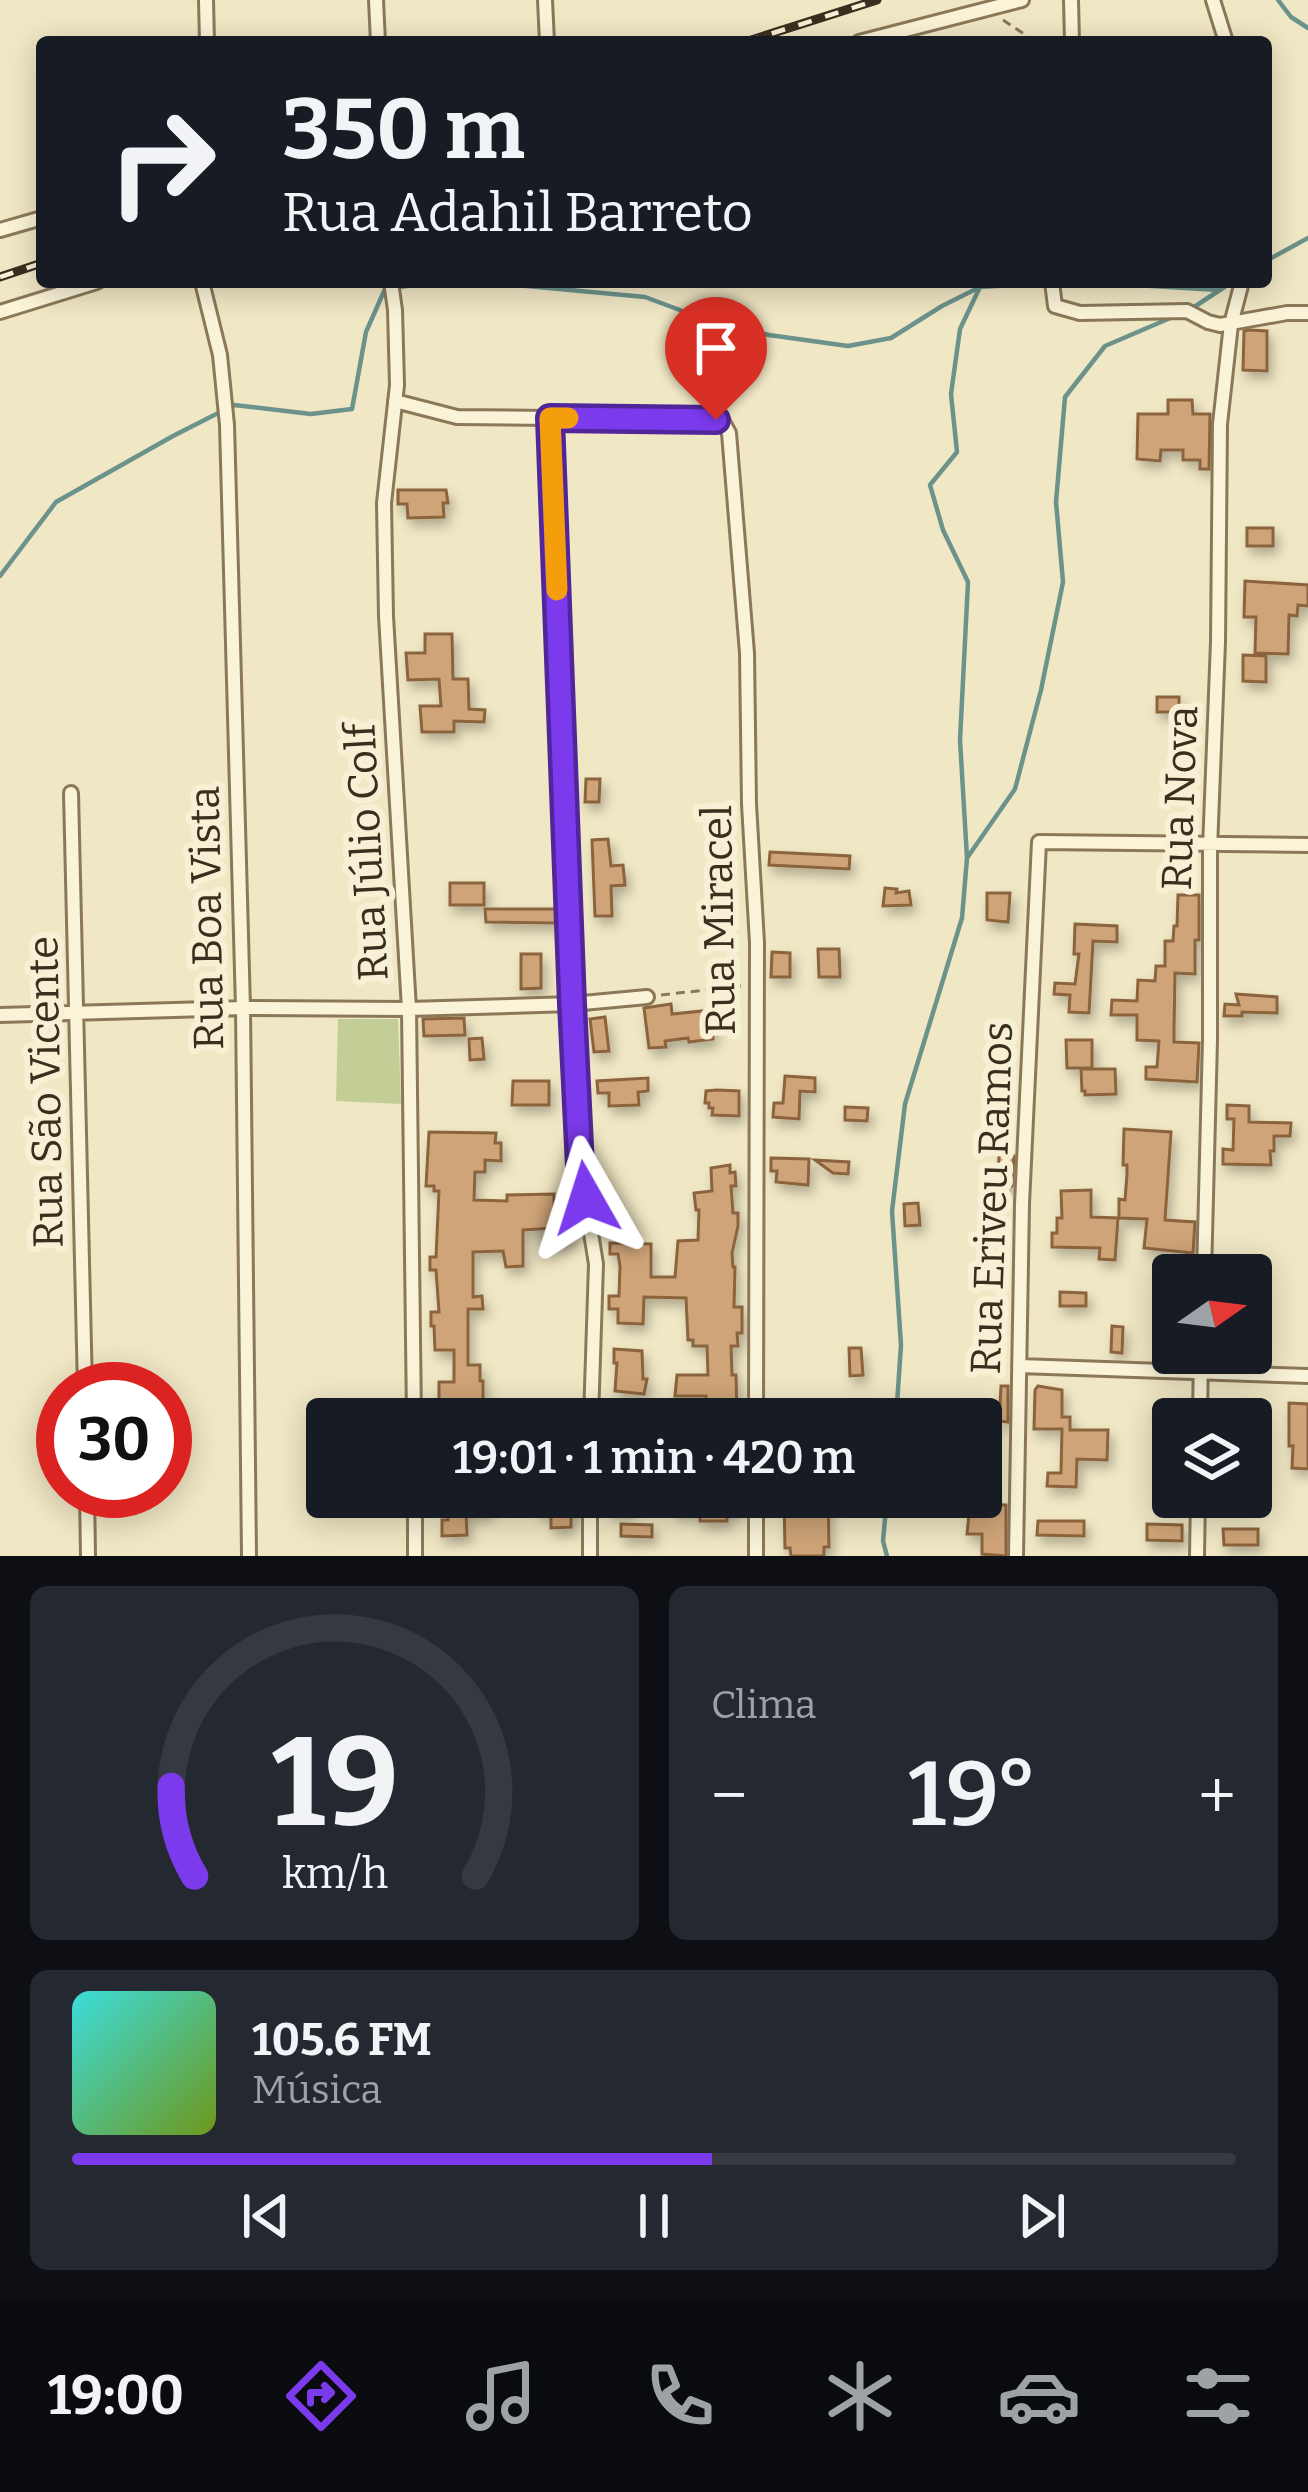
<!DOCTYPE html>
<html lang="pt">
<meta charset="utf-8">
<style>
body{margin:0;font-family:Bitter,serif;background:#242831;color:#f1f3f6;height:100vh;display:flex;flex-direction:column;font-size:45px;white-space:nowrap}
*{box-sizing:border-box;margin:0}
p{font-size:39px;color:#9ea1a6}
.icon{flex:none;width:66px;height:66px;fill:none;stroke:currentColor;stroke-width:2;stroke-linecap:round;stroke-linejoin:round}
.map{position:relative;height:1556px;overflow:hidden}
.drawer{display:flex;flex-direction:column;gap:30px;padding:30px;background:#0d0f14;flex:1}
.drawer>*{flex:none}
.banner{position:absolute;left:36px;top:36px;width:1236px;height:252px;border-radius:12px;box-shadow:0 6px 30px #0003;background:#171b24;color:#f1f3f6;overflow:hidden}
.needle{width:78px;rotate:76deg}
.fabs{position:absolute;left:1152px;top:1254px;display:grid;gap:24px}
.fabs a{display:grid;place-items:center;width:120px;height:120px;border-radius:12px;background:#171b24;box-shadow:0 6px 30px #0003;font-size:60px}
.speed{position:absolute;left:36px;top:1362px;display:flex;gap:24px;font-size:60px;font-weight:700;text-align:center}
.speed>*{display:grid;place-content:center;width:156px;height:156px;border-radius:50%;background:#171b24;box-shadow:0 6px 30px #0003;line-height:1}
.speed .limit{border:18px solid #d22;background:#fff;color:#111}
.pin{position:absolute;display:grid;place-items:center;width:102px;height:102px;color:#fff;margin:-123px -51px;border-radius:50% 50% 50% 0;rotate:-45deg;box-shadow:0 0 12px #0007}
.pin .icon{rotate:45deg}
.me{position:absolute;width:132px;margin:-66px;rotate:354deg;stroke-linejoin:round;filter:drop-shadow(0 0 9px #0008)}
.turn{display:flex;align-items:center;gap:42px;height:252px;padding:0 48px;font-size:54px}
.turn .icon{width:156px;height:156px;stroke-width:2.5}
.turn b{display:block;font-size:84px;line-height:102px}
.big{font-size:90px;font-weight:600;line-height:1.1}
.drawer .tile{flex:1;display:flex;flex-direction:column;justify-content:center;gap:18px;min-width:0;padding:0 42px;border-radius:18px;background:#242831}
.drawer .dial{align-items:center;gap:0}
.dial svg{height:312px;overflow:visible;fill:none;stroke:#363941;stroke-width:7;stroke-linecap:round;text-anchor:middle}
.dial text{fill:#f1f3f6;stroke:none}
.song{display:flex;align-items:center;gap:36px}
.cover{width:144px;height:144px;border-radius:18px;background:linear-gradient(135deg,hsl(180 70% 55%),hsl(80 70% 35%))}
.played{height:12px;border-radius:6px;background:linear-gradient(90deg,#7c3aed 55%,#363941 55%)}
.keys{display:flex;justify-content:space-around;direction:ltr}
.heat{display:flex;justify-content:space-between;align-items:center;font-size:66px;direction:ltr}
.drawer .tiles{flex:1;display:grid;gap:30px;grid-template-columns:1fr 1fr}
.tile:last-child{grid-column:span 2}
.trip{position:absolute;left:306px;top:1398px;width:696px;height:120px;border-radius:12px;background:#171b24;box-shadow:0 6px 30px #0003;font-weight:600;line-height:120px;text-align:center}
.tab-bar{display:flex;height:192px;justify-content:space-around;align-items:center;background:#090b0e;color:#9ea1a6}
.tab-bar .icon{width:84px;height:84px}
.tab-bar .active{color:#7c3aed}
.tab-bar b{font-size:54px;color:#f1f3f6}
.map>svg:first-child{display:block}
.green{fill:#c3ce97}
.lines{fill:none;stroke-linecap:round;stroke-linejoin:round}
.stream{stroke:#6c928c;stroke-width:4.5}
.building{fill:#cfa478;stroke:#8b643e;stroke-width:3;filter:url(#shadow)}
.minor-casing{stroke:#8b7859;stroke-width:18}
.path{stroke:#8b7859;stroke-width:3;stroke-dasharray:9 6;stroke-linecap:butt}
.minor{stroke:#faf3d7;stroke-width:12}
.rail-casing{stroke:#3b2e1e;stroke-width:9}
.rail{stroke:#f7f0d4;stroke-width:4.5;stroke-dasharray:14;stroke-linecap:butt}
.route-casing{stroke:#51269a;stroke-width:30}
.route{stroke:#7c3aed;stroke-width:21}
.slow{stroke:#f59e0b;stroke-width:21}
.labels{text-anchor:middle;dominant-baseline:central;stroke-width:12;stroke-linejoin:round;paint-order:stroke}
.street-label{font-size:42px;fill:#3b2e1e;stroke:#f7f0d4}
</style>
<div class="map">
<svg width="1308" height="1556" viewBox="0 0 1308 1556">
<defs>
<filter id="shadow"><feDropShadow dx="4" dy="7" stdDeviation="6" flood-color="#0004"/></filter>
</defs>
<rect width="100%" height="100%" fill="#f0e7c4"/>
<path class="green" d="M338,1019H398L401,1104L336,1101Z"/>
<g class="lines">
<path class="stream" d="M1278,0L1291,17L1308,28
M1266,261L1308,238
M483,282L645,297L712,322L769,335L848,346L891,338L942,306L978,288
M1086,282L1218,290
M1191,309L1232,282
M0,576L56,502L173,436L234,405L311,414L352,409L366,332L385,289L436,282
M967,858L960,740L968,582L943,530L930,485L957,452L951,394L960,329L980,287L1069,282
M896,1419L901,1345L892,1211L905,1104L962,918L967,858L1015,789L1041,690L1063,582L1056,502L1065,397L1105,346L1175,316
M887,1556L883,1541L887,1497"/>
</g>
<path class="building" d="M1250,330L1267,331V371L1243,370L1244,331Z
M1168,400H1192L1193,414H1210L1209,469H1200V460H1183V450H1161L1160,461L1137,459L1138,414H1168Z
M398,490H446L448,503H443L444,517L408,518L407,504H398Z
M1247,528H1273V546H1247Z
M1245,581L1308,585V606L1298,605L1297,616L1289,615L1288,654L1255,653L1256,617H1244Z
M425,634H452L453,679H468L469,709L485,710L484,722L454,721V732H422L420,706H441L439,679L408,680L406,653H425Z
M1243,655L1266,656V682L1243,681Z
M1157,697H1179V712H1157Z
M586,779H600L599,802H585Z
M608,839L611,866L623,865L625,885L611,886L612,916H595L592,840Z
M770,852L850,856L849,869L769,865Z
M450,883H484V905H450Z
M885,888L897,889L896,893L909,891L911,905L883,906Z
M987,893H1010L1008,922L987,920Z
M1178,895H1199V940H1195V974L1175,973L1174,1030V1042L1199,1043L1197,1082L1146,1079V1067H1157L1159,1041L1137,1040V1015H1111L1112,1000L1137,1001L1138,980L1155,981L1156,966H1165V941H1173L1174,926H1177Z
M485,909H556V923L486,922Z
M1075,924L1117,926V942L1093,941L1089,1013L1069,1012L1070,995L1054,994L1055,983L1075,984L1079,954H1074Z
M818,949H839L840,977H819Z
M772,952L790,953V977H771Z
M521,954H541V988L521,989Z
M1236,994L1277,997V1013L1242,1012V1016H1224L1225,1004L1239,1005Z
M671,1004L672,1014L712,1010L713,1039L689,1042L688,1038L665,1041L666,1047L649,1048L644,1008Z
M605,1017L609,1051L594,1052L590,1019Z
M464,1018L465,1035L424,1036L423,1019Z
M482,1038L484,1059L470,1060L469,1039Z
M1066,1040H1092V1068H1067Z
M1081,1069H1115L1116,1094L1085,1095V1091H1082Z
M785,1076L815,1078V1092L800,1091L799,1119L773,1117L774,1103H783Z
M648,1078V1091L638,1092L639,1105L609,1106V1093H598L597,1081Z
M513,1081H549V1105H512Z
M717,1090L739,1091V1116L712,1115L713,1108H709V1103H705L706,1091Z
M1227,1105L1249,1106V1122L1291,1123L1290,1136H1274V1151H1270L1271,1165L1223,1164V1149L1233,1150L1234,1119H1227Z
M845,1107L868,1108L867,1121L845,1120Z
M1124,1129L1171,1132L1165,1220L1195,1222L1193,1253L1144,1248L1147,1219L1119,1218V1199L1125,1200L1127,1174V1165H1123Z
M429,1132L496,1133L495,1143H501V1161L485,1160V1172H475L474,1200L507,1201V1195L554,1194V1210L573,1212V1233H569V1242H554V1228L523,1230V1266L506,1267L503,1251L473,1252V1297L482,1296L483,1309H468V1365H480V1381H483V1412L480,1411L478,1419H439V1382H454V1350H435L434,1326H431V1312H439L436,1270H430V1257H436L439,1191H434V1186H426Z
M1014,1156L1012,1186H989V1171H998L999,1157Z
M771,1158L809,1159L808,1185L776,1182L777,1171H771Z
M815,1160L849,1162L848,1174L833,1173Z
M730,1165V1173L735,1172L736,1186H731L732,1199L733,1213H738V1226L732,1253L733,1267H735L734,1307H742V1333H737L738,1346H731L732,1375H736L737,1419H706V1396H675L677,1375H708L707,1346H693V1340H688L686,1298L644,1297L643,1324L618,1323V1309H609V1296H619L620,1266L618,1254H610V1243L651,1244V1277H675L678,1241L698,1240L699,1210H696L694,1193L712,1191L711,1168Z
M1091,1190V1217L1118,1218L1115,1260L1099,1259L1100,1248L1052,1247V1233H1057V1218H1062L1061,1191Z
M918,1203L920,1225L905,1226L904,1204Z
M1060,1292L1086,1293V1306H1060Z
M1112,1326L1123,1327L1122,1353L1111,1352Z
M849,1348H861L863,1375L850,1376Z
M614,1349L642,1351L643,1379H647L644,1394L615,1391L617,1363H614Z
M1001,1386H1008V1422L999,1421Z
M1038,1386L1062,1390V1417H1070V1430H1108L1107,1460L1077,1459L1076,1487L1047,1486L1048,1473H1061L1062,1429H1034L1035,1390Z
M1178,1403V1419L1158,1423L1157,1405Z
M1289,1403L1308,1404V1469L1292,1468L1293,1446H1289Z
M569,1407V1419H531L530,1409Z
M448,1497H488V1513H466L467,1535L442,1536V1520H448Z
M538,1497H577V1512L571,1515V1527L551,1528V1512L539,1511Z
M610,1497H630V1511H610Z
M674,1497H739V1511H727V1521H700V1511L674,1512Z
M784,1497H828L829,1547H824V1556H791L790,1548H785Z
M970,1504L1006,1505V1556L982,1554V1534H967Z
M1038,1521H1084V1536L1037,1535Z
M621,1524L652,1525V1537L621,1536Z
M1147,1524L1182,1525V1541L1147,1540Z
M1223,1529H1258V1545H1224Z"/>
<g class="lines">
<defs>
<path id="minor" d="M206,0L207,42
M376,0L378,42
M545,0L547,42
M1071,0L1072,42
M1213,0L1226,42
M859,42L1022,0
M0,230L42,218
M202,282L220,355L227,425L243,1008L249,1556
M391,282L395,310L397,385L384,503L386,616L409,1009L414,1419
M1052,282L1055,306L1080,313L1187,311L1208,322L1220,325L1287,313H1308
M0,312L97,282
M395,401L457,417L550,418
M71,793L85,1389
M0,1015L243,1008L409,1009L572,1004L647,997
M1204,1275L1210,1040V849L1218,642L1220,424L1231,324L1242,282
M1019,1366L1308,1376
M591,1419L596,1264L580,1165L550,418L716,420L723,422L729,433L747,653L749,804L757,943L756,1419
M1200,1419L1201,1353
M87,1491L88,1556
M415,1497V1556
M756,1497V1556
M590,1556V1497
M1016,1556L1022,1204L1039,842L1308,845
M1197,1556L1198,1497"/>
</defs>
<use href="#minor" class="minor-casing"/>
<path class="path" d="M1003,20L1036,42
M661,995L741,986"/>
<use href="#minor" class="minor"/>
<defs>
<path id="rail" d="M745,42L877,0
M0,277L42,263"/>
</defs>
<use href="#rail" class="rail-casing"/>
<use href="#rail" class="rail"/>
</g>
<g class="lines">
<defs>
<path id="route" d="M586,1198L580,1166L572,1004L550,418L716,420"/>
</defs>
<use href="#route" class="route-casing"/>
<use href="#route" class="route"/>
<path class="slow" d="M557,590L550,418H568"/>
</g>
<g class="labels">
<g class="street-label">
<text transform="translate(1180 798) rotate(-88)">Rua Nova</text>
<text transform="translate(367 852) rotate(-93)">Rua Júlio Colf</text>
<text transform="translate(207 918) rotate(-91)">Rua Boa Vista</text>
<text transform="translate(719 920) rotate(-91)">Rua Miracel</text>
<text transform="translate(46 1092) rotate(-91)">Rua São Vicente</text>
<text transform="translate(992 1198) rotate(-88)">Rua Eriveu Ramos</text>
</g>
</g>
</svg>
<div class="fabs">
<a><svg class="needle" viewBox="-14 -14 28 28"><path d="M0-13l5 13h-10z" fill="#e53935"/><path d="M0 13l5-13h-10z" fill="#9ea1a6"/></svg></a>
<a><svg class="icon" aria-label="layers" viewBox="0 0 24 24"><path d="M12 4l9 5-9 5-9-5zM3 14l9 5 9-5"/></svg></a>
</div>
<div class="speed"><div class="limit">30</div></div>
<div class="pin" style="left:716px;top:420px;background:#d93025"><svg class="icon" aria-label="arrive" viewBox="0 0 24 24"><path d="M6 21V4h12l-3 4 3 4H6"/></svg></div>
<svg class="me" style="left:586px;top:1198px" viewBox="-20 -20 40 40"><path d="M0-17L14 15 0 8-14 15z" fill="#7c3aed" stroke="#fff" stroke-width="4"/></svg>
<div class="trip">19:01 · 1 min · 420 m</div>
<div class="banner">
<div class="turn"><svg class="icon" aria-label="right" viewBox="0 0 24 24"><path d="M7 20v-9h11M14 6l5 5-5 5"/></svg><div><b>350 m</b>Rua Adahil Barreto</div></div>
</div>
</div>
<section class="drawer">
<div class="tiles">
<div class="tile dial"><svg viewBox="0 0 100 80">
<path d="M14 69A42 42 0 1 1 86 69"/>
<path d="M14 69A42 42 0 0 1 8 46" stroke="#7c3aed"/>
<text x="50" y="56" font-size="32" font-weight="700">19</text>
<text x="50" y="72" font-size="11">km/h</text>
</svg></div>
<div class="tile"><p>Clima</p>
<div class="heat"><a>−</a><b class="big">19°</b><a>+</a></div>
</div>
<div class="tile">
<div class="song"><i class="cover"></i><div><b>105.6 FM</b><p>Música</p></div></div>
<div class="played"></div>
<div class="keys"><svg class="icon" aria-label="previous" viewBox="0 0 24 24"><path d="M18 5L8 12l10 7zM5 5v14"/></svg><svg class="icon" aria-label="pause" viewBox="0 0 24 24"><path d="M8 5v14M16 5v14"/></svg><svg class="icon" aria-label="next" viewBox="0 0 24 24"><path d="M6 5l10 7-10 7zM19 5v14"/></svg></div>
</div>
</div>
</section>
<nav class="tab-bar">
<b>19:00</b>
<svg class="icon active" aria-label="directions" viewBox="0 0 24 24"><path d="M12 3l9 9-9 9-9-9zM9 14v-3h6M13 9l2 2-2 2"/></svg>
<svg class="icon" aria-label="music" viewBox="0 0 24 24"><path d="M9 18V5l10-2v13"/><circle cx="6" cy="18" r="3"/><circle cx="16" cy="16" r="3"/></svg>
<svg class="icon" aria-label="phone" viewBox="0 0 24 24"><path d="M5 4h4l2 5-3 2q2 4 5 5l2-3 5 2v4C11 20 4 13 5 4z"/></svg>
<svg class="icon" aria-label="climate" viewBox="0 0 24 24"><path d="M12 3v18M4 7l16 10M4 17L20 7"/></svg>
<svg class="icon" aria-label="car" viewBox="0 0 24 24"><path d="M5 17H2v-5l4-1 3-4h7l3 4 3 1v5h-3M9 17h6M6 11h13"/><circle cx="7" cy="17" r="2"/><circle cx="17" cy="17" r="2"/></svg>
<svg class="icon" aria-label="filters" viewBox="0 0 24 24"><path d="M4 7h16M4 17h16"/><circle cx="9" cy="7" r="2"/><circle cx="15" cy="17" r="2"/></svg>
</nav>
